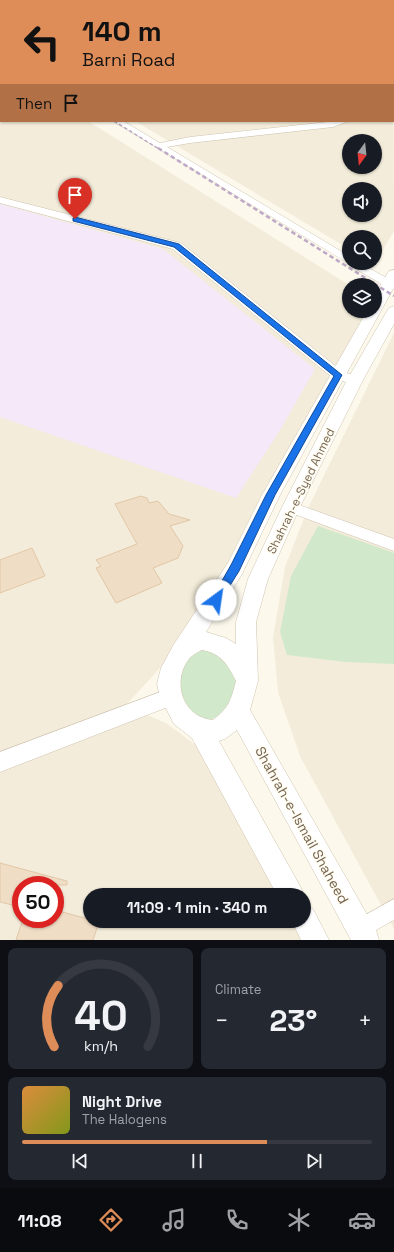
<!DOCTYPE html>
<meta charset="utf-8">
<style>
body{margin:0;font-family:"Space Grotesk",sans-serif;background:#242831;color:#f1f3f6;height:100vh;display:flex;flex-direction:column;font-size:15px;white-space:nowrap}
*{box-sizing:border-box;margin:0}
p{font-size:13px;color:#9ea1a6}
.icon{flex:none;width:22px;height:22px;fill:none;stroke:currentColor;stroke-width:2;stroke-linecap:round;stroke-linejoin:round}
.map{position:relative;height:940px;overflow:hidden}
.drawer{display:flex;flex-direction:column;gap:8px;padding:8px;background:#0d0f14;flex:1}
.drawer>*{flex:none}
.top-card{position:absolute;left:0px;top:0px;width:394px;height:122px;box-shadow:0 1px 3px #0004;background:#de8d58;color:#111;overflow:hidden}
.needle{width:26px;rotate:195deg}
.fabs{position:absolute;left:342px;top:134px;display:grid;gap:8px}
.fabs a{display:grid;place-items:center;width:40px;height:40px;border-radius:50%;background:#171b24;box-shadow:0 1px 3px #0004;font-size:20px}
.speed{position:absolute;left:12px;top:876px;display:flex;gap:8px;font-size:20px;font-weight:700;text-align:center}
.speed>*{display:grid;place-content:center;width:52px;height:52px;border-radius:50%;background:#171b24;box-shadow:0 1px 3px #0004;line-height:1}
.speed .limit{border:6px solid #d22;background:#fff;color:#111}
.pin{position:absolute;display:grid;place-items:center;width:34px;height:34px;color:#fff;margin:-41px -17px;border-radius:50% 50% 50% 0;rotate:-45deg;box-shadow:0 0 4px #0007}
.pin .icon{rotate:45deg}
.me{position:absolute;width:44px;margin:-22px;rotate:31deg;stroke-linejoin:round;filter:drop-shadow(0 0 3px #0008)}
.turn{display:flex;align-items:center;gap:14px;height:84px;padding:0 16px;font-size:18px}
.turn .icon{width:52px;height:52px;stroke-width:2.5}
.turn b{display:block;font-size:28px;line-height:34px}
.then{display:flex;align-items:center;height:38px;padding:0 16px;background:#0003;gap:8px;font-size:15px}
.big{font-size:30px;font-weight:800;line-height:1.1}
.drawer .tile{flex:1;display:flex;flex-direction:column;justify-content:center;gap:6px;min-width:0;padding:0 14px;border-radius:8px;background:#242831}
.drawer .dial{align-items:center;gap:0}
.dial svg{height:104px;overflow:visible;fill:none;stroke:#363941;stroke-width:7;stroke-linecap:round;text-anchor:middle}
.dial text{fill:#f1f3f6;stroke:none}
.song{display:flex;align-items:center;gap:12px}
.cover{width:48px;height:48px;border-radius:6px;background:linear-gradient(135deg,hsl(30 70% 55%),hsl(70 70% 35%))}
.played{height:4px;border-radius:2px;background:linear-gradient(90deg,#de8d58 70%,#363941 70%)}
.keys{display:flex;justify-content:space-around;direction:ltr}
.heat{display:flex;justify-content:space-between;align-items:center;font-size:22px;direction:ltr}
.drawer .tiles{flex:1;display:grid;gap:8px;grid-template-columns:1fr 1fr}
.tile:last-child{grid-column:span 2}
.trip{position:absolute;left:83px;top:888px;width:228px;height:40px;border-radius:20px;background:#171b24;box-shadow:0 1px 3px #0004;font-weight:800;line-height:40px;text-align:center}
.menu{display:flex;height:64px;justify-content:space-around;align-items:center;background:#090b0e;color:#9ea1a6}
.menu .icon{width:28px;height:28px}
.menu .current{color:#de8d58}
.menu b{font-size:18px;color:#f1f3f6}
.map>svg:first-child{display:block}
.residential{fill:#f3ecda;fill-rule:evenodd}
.education{fill:#f5e8f9}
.green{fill:#d1e9ca}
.building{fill:#f0ddc5;stroke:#e2c7a6}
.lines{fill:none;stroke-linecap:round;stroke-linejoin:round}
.minor-casing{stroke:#cec3b1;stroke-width:1}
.tertiary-casing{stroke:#cec3b1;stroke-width:1}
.secondary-casing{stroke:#d0c4af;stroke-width:1}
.trunk-casing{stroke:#d9d4ce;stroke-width:1}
.minor{fill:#fff;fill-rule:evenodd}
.tertiary{fill:#fff;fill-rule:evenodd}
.secondary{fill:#fff;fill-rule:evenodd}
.trunk{fill:#f4d6a8;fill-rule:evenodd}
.rail-far1{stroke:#bea9c6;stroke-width:1.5;stroke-dasharray:3.5 2.5;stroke-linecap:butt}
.rail{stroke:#bea9c6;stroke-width:2.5;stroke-dasharray:4.5 3;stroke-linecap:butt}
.route{fill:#1a73e8;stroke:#114b97}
.labels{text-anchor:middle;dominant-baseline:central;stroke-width:3;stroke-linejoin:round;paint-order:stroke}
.street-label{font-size:12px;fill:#76644f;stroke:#fefcf2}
.near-street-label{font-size:14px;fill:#76644f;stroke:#fefcf2}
</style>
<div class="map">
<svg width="394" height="940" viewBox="0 0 394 940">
<rect width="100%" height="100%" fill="#fcf8ec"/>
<path class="residential" d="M393,15L394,231L375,263V237H349V249L135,121H393ZM349,141H375V167H349ZM349,189H375V215H349Z
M0,62L1,121H88L349,285V311H368L221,602L125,706L166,723L205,752L281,895H90V921H295L305,940H0ZM21,885H55V919H21Z
M394,333V929L300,756L278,692L273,637L285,567L308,508Z"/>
<path class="education" d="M0,204L163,249L315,369L280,430L236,498L0,417Z"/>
<path class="green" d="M318,526L394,553V664L346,662L287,655L280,632L291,576Z
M212,646L236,668L238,690L221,715L212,719L198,721L180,702L178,666L183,657Z"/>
<path class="building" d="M141,496L147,498L149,503L158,501L169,514L190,520L170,526L183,546L178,558L153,568L162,583L116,603L96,568L101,566L96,560L137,544L115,504Z
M32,548L45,576L0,593V560Z
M0,863L67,881V885H21V907L0,902Z
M55,910L99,922L93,940H16L23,919H55Z"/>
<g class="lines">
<defs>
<path id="minor" d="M139,0H152V1H139Z
M198,0H205L198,1Z
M0,14H1V18H0Z
M0,48H1V53H0Z
M393,56H394V60H393Z
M393,88H394V92H393Z
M393,108H394V112H393Z
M113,121H123L160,143L190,137L337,121H349L333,127L190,143L167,147L349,256V263H360L394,282V289L385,286L349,265L348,263Z
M291,502L394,539V551L286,511L284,507L286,503Z
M394,899V920L360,939L353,936L350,929L353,922Z"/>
<path id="tertiary" d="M314,0H329L330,1H315Z
M393,9H394V13H393Z
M0,197L181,243L343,372L360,377L362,380L360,383L355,385L333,378L173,249L0,203Z
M171,688L178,691L181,697L178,703L0,772V752Z"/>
<path id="secondary" d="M394,270V287L280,495L242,574L206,632L226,638L236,644V622L248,579L282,507L347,380L387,311L389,308L394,306V324L363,380L300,507L268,579L256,622L258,681L250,710L376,930L379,940H351L237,730L225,739L219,741L300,886L304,895H277L192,738L174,724L160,697L157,684L161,668L174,644L228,563L262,495L367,311H375V295L387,274L389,271ZM202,650C220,653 228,664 236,681C231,700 229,708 213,720C183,718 171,682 189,659C192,655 198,652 202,650Z
M304,905L313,909L329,940H301L292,921H304Z"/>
<path id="trunk" d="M335,0H352V1H335Z
M387,0H394V3L393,1Z"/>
</defs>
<use href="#minor" class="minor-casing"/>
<use href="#tertiary" class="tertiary-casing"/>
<use href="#secondary" class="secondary-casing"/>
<use href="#trunk" class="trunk-casing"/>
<use href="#minor" class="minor"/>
<use href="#tertiary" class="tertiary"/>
<use href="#secondary" class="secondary"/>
<use href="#trunk" class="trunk"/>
<path class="rail-far1" d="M114,121L159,149"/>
<path class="rail" d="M158,148L394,296"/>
</g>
<path class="route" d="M75,217L179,244L342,375L275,495L239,571L219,603L216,604L212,603L211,600L231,565L266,495L334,376L174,247L73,221V218Z"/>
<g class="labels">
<g class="street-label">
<text transform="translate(301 491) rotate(-64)">Shahrah-e-Syed Ahmed</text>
</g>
<g class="near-street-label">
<text transform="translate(302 825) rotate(61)">Shahrah-e-Ismail Shaheed</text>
</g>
</g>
</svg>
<div class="fabs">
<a><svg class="needle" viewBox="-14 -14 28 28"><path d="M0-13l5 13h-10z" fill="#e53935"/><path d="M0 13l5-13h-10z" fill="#9ea1a6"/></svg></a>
<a><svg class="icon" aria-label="sound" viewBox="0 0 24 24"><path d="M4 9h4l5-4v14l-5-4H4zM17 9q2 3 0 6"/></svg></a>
<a><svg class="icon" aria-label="search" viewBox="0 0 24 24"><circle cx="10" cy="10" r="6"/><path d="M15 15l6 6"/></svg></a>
<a><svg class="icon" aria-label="layers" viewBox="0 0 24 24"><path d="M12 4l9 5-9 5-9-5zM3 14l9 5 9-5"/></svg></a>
</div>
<div class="speed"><div class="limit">50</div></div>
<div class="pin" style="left:75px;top:219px;background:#d93025"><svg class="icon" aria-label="arrive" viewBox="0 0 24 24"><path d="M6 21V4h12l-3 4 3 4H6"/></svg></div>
<svg class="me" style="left:216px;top:600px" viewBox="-20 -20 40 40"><circle r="19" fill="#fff"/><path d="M0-13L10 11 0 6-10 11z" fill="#1a73e8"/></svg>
<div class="trip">11:09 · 1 min · 340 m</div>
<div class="top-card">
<div class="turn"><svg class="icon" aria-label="left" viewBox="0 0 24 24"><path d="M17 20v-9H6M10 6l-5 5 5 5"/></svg><div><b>140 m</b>Barni Road</div></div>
<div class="then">Then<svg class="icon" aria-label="arrive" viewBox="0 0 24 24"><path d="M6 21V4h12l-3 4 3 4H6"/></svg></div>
</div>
</div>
<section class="drawer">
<div class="tiles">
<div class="tile dial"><svg viewBox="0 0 100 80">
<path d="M14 69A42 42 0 1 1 86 69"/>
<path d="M14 69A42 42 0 0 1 17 22" stroke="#de8d58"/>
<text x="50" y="56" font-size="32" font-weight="700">40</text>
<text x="50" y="72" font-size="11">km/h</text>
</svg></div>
<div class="tile"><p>Climate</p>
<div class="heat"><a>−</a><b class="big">23°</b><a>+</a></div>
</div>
<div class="tile">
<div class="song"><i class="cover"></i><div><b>Night Drive</b><p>The Halogens</p></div></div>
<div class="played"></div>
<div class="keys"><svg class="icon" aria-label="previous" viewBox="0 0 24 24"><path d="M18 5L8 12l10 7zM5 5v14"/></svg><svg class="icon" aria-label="pause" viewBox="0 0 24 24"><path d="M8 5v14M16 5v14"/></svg><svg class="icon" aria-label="next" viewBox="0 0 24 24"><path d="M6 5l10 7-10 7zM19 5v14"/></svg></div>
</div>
</div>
</section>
<nav class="menu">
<b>11:08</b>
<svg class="icon current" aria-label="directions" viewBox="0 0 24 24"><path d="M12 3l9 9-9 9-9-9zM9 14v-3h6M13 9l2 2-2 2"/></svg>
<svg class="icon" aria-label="music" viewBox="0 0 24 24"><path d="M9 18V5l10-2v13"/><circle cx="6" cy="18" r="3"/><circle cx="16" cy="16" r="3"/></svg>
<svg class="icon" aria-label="phone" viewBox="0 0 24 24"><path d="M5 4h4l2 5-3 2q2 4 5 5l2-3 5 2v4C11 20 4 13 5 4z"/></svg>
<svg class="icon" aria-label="climate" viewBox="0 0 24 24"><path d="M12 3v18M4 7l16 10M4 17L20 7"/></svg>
<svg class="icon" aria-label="car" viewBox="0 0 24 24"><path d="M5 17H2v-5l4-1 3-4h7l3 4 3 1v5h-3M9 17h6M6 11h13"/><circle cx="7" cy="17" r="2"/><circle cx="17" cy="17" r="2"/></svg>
</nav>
